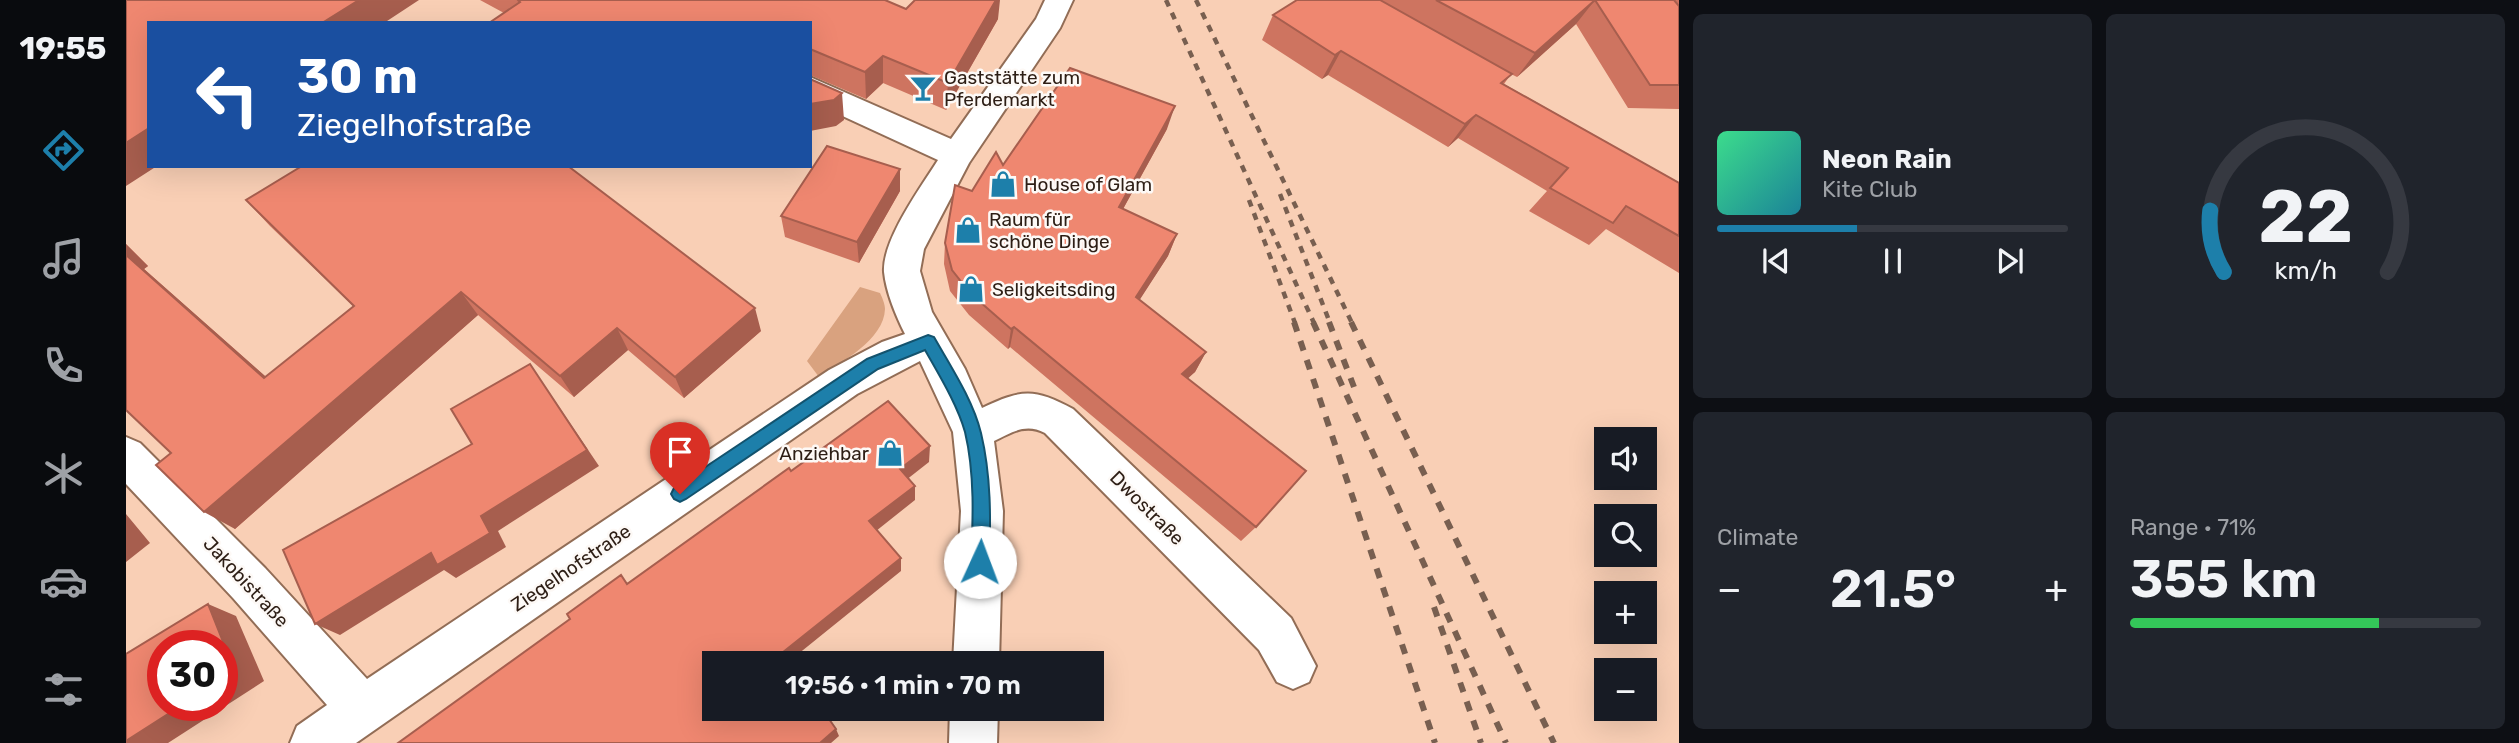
<!DOCTYPE html>
<meta charset="utf-8">
<style>
body{margin:0;font-family:Rubik,sans-serif;background:#20242c;color:#f1f3f6;height:100vh;display:flex;flex-direction:column;font-size:26px;white-space:nowrap}
*{box-sizing:border-box;margin:0}
p{font-size:23px;color:#9ea1a6}
.icon{flex:none;width:38px;height:38px;fill:none;stroke:currentColor;stroke-width:2;stroke-linecap:round;stroke-linejoin:round}
.map{position:relative;flex:1;overflow:hidden}
.sheet{display:flex;flex-direction:column;gap:14px;padding:14px;background:#0d0f14;width:840px}
.sheet>*{flex:none}
.banner{position:absolute;left:21px;top:21px;width:665px;height:147px;border-radius:0px;box-shadow:0 7px 28px #0002;background:#1a4fa0;color:#fff;overflow:hidden}
.fabs{position:absolute;left:1468px;top:427px;display:grid;gap:14px}
.fabs a{display:grid;place-items:center;width:63px;height:63px;border-radius:0px;background:#171b24;box-shadow:0 7px 28px #0002;font-size:35px}
.speed{position:absolute;left:21px;top:630px;display:flex;gap:14px;font-size:35px;font-weight:700;text-align:center}
.speed>*{display:grid;place-content:center;width:91px;height:91px;border-radius:50%;background:#171b24;box-shadow:0 7px 28px #0002;line-height:1}
.speed .limit{border:10px solid #d22;background:#fff;color:#111}
.pin{position:absolute;display:grid;place-items:center;width:60px;height:60px;color:#fff;margin:-72px -30px;border-radius:50% 50% 50% 0;rotate:-45deg;box-shadow:0 0 7px #0007}
.pin .icon{rotate:45deg}
.me{position:absolute;width:77px;margin:-38px;rotate:2deg;stroke-linejoin:round;filter:drop-shadow(0 0 5px #0008)}
.turn{display:flex;align-items:center;gap:24px;height:147px;padding:0 35px;font-size:32px}
.turn .icon{width:91px;height:91px;stroke-width:2.5}
.turn b{display:block;font-size:49px;line-height:60px}
.big{font-size:52px;font-weight:600;line-height:1.1}
.sheet .tile{flex:1;display:flex;flex-direction:column;justify-content:center;gap:10px;min-width:0;padding:0 24px;border-radius:10px;background:#20242c}
.sheet .dial{align-items:center;gap:0}
.dial svg{height:182px;overflow:visible;fill:none;stroke:#363941;stroke-width:7;stroke-linecap:round;text-anchor:middle}
.dial text{fill:#f1f3f6;stroke:none}
.song{display:flex;align-items:center;gap:21px}
.cover{width:84px;height:84px;border-radius:10px;background:linear-gradient(135deg,hsl(150 70% 55%),hsl(190 70% 35%))}
.played{height:7px;border-radius:4px;background:linear-gradient(90deg,#1d7faa 40%,#363941 40%)}
.keys{display:flex;justify-content:space-around;direction:ltr}
.heat{display:flex;justify-content:space-between;align-items:center;font-size:38px;direction:ltr}
.charge{height:10px;border-radius:5px;background:linear-gradient(90deg,#34c759 71%,#363941 0)}
.sheet .tiles{flex:1;display:grid;gap:14px;grid-template-columns:repeat(2,1fr)}
.trip{position:absolute;left:576px;top:651px;width:402px;height:70px;border-radius:0px;background:#171b24;box-shadow:0 7px 28px #0002;font-weight:600;line-height:70px;text-align:center}
main{display:flex;flex:1;min-height:0}
.dock{display:flex;flex-direction:column;width:126px;justify-content:space-around;align-items:center;background:#090b0e;color:#9ea1a6}
.dock .icon{width:49px;height:49px}
.dock .selected{color:#1d7faa}
.dock b{font-size:32px;color:#f1f3f6}
.map>svg:first-child{display:block}
.green{fill:#d9a27f}
.lines{fill:none;stroke-linecap:round;stroke-linejoin:round}
.minor-casing{stroke:#926d56;stroke-width:4}
.minor{fill:#fff;fill-rule:evenodd}
.rail-far1{stroke:#785f50;stroke-width:4.5;stroke-dasharray:7 7;stroke-linecap:butt}
.rail{stroke:#785f50;stroke-width:6;stroke-dasharray:10 10;stroke-linecap:butt}
.wall{fill:#ce7460}
.shaded-wall{fill:#a75e4e}
.building{fill:#ef8770;stroke:#a75e4e;stroke-width:2}
.route{fill:#1d7faa;stroke:#13536e;stroke-width:2}
.labels{text-anchor:middle;dominant-baseline:central;stroke-width:5;stroke-linejoin:round;paint-order:stroke}
.poi-label{font-size:19px;fill:#2d1e15;stroke:#fdf9f6;text-anchor:start}
.street-label{font-size:19px;fill:#2d1e15;stroke:#fdf9f6}
</style>
<main>
<nav class="dock">
<b>19:55</b>
<svg class="icon selected" aria-label="directions" viewBox="0 0 24 24"><path d="M12 3l9 9-9 9-9-9zM9 14v-3h6M13 9l2 2-2 2"/></svg>
<svg class="icon" aria-label="music" viewBox="0 0 24 24"><path d="M9 18V5l10-2v13"/><circle cx="6" cy="18" r="3"/><circle cx="16" cy="16" r="3"/></svg>
<svg class="icon" aria-label="phone" viewBox="0 0 24 24"><path d="M5 4h4l2 5-3 2q2 4 5 5l2-3 5 2v4C11 20 4 13 5 4z"/></svg>
<svg class="icon" aria-label="climate" viewBox="0 0 24 24"><path d="M12 3v18M4 7l16 10M4 17L20 7"/></svg>
<svg class="icon" aria-label="car" viewBox="0 0 24 24"><path d="M5 17H2v-5l4-1 3-4h7l3 4 3 1v5h-3M9 17h6M6 11h13"/><circle cx="7" cy="17" r="2"/><circle cx="17" cy="17" r="2"/></svg>
<svg class="icon" aria-label="filters" viewBox="0 0 24 24"><path d="M4 7h16M4 17h16"/><circle cx="9" cy="7" r="2"/><circle cx="15" cy="17" r="2"/></svg>
</nav>
<div class="map">
<svg width="1553" height="743" viewBox="0 0 1553 743">
<rect width="100%" height="100%" fill="#f9cfb5"/>
<path class="green" d="M734,287L754,293C756,297 759,304 759,309C758,340 715,362 693,377L681,361Z"/>
<g class="lines">
<defs>
<path id="minor" d="M919,0H947L934,28L843,163L798,249L794,271L806,312L839,369L856,408C896,389 908,388 947,409L1165,618L1190,666L1183,682L1167,689L1151,682L1133,650L919,433C900,423 886,432 868,441L877,511L873,663H827L835,511L827,432L794,361L731,394L230,743H164L171,726L201,705L107,598L0,484V437L14,443L139,568L241,679L703,370L756,342L779,334C770,316 760,292 758,272C756,240 795,187 812,160L684,101V77L825,139L910,19Z
M824,709H872L871,743H823Z"/>
</defs>
<use href="#minor" class="minor-casing"/>
<use href="#minor" class="minor"/>
<path class="rail-far1" d="M1040,0L1188,323
M1070,0L1226,323
M1154,194L1204,323
M1123,200L1169,323"/>
<path class="rail" d="M1168,322L1309,743
M1187,322L1380,743
M1203,322L1228,387
M1225,322L1428,743
M1308,607L1355,743"/>
</g>
<path class="wall" d="M354,0H759L780,9L872,19L820,110L757,83L740,99L684,75V23L378,13Z
M1171,0H1553V109L1502,108L1450,24L1391,77L1385,74L1378,84L1553,183V273L1480,229L1463,245L1403,211L1421,191L1332,138L1322,147L1202,75L1196,79L1136,40L1147,15Z
M1041,129L997,209L1051,234L1042,256L1013,300L1080,352L1069,372L1061,378L1130,527L1115,541L884,347L882,349L843,315L824,291L818,264L819,243L846,191L877,165Z
M774,169V191L733,263L659,237L655,216Z
M120,200L635,331L558,398L502,350L448,397L352,315L109,529L45,453L0,410V244L22,266L18,269L140,377L227,306L144,226Z"/>
<path class="shaded-wall" d="M233,0H293L258,23H196Z
M870,0H874L872,19L820,110L822,83Z
M1469,0L1450,24L1391,77L1409,53Z
M1215,51L1202,75L1196,79L1209,55Z
M757,56V83L740,99L739,72Z
M716,93L718,120L710,126L684,131V104Z
M1049,106L1041,129L986,229L993,207Z
M1350,115L1332,138L1322,147L1339,124Z
M23,128V166H31L0,186V143Z
M774,169V191L733,263L731,242Z
M1051,234L1042,256L1002,318L1010,297Z
M0,244L22,266L18,269L165,399L138,378L0,255Z
M335,292L352,315L109,529L78,512Z
M629,308L635,331L558,398L549,377Z
M888,327L884,347L882,349L885,329Z
M491,328L502,350L448,397L434,376Z
M1080,352L1069,372L1046,393L1056,374Z
M404,364L473,466L372,531L380,547L330,578L318,570L214,635L189,624L355,516Z
M804,446L803,462L775,484L774,469Z
M789,486V500L745,535L743,521Z
M0,514L24,543L0,562Z
M775,558V571L661,663L656,653Z
M82,604L110,616L138,681L42,743H0V741L56,705H96V680Z
M710,729L713,736L705,743H694Z"/>
<path class="building" d="M0,0H233L196,23H23V128L0,143Z
M392,0H759L780,9L789,0H870L822,83L757,56L739,72L684,49V23H363L394,2Z
M1171,0H1254L1386,74L1375,83L1553,183V236L1500,206L1487,223L1424,188L1442,168L1350,115L1339,124L1215,51L1209,55L1147,15Z
M1310,0H1469L1409,53Z
M1469,0H1548L1553,6V85H1524Z
M944,68L1049,106L993,207L1051,234L1010,297L1080,352L1056,374L1180,471L1130,527L888,327L885,329L845,294L826,270L819,243L829,185L846,191L870,152L877,165Z
M684,79L716,93L708,100L684,104Z
M701,146L774,169L731,242L655,216Z
M176,166H442L629,308L549,377L491,328L434,376L335,292L78,512L30,465L45,453L0,410V255L138,378L228,306L120,200Z
M404,364L461,450L355,516L364,533L311,565L305,553L189,624L157,550L346,444L325,409Z
M762,401L804,446L774,469L789,486L743,521L775,558L656,653L663,663H588V709H696L710,729L694,743H272L444,619L441,614L495,575L501,584L663,468L665,471Z
M82,604L109,672L96,680V646H37V705H56L0,741V654Z"/>
<path class="route" d="M802,335L808,337C825,367 847,400 855,433C865,475 865,519 863,562L861,568L854,570L848,568L845,562C847,520 849,474 839,432C831,404 813,375 799,350L752,369L560,499L554,502L548,499L545,494L548,488L741,359Z"/>
<defs>
<symbol id="bar-bare" viewBox="-9 -9 18 18"><path d="M-6-5H6L.8 .8V4.5H3.5V6h-7V4.5H-.8V.8Z" fill="#1d7faa" stroke="#fdf9f6" stroke-width="2.5" paint-order="stroke"/></symbol>
<symbol id="shop-bare" viewBox="-9 -9 18 18"><path d="M-5-2.5h2.3a2.7 3.5 0 0 1 5.4 0H5L5.5 6h-11ZM-1.5-2.5h3a1.5 2.3 0 0 0-3 0Z" fill="#1d7faa" stroke="#fdf9f6" stroke-width="2.5" paint-order="stroke"/></symbol>
</defs>
<g fill-rule="evenodd">
<use href="#bar-bare" x="778" y="69" width="38" height="38"/>
<use href="#shop-bare" x="858" y="165" width="38" height="38"/>
<use href="#shop-bare" x="823" y="211" width="38" height="38"/>
<use href="#shop-bare" x="826" y="270" width="38" height="38"/>
<use href="#shop-bare" x="745" y="434" width="38" height="38"/>
</g>
<g class="labels">
<g class="poi-label">
<text x="818" y="77">Gaststätte zum<tspan x="818" dy="22">Pferdemarkt</tspan></text>
<text x="898" y="184">House of Glam</text>
<text x="863" y="219">Raum für<tspan x="863" dy="22">schöne Dinge</tspan></text>
<text x="866" y="289">Seligkeitsding</text>
<text x="743" y="453" text-anchor="end">Anziehbar</text>
</g>
<g class="street-label">
<text transform="translate(1021 508) rotate(45)">Dwostraße</text>
<text transform="translate(445 568) rotate(-34)">Ziegelhofstraße</text>
<text transform="translate(120 582) rotate(47)">Jakobistraße</text>
</g>
</g>
</svg>
<div class="fabs">
<a><svg class="icon" aria-label="sound" viewBox="0 0 24 24"><path d="M4 9h4l5-4v14l-5-4H4zM17 9q2 3 0 6"/></svg></a>
<a><svg class="icon" aria-label="search" viewBox="0 0 24 24"><circle cx="10" cy="10" r="6"/><path d="M15 15l6 6"/></svg></a>
<a>+</a>
<a>−</a>
</div>
<div class="speed"><div class="limit">30</div></div>
<div class="pin" style="left:554px;top:494px;background:#d93025"><svg class="icon" aria-label="arrive" viewBox="0 0 24 24"><path d="M6 21V4h12l-3 4 3 4H6"/></svg></div>
<svg class="me" style="left:854px;top:562px" viewBox="-20 -20 40 40"><circle r="19" fill="#fff"/><path d="M0-13L10 11 0 6-10 11z" fill="#1d7faa"/></svg>
<div class="trip">19:56 · 1 min · 70 m</div>
<div class="banner">
<div class="turn"><svg class="icon" aria-label="left" viewBox="0 0 24 24"><path d="M17 20v-9H6M10 6l-5 5 5 5"/></svg><div><b>30 m</b>Ziegelhofstraße</div></div>
</div>
</div>
<section class="sheet">
<div class="tiles">
<div class="tile">
<div class="song"><i class="cover"></i><div><b>Neon Rain</b><p>Kite Club</p></div></div>
<div class="played"></div>
<div class="keys"><svg class="icon" aria-label="previous" viewBox="0 0 24 24"><path d="M18 5L8 12l10 7zM5 5v14"/></svg><svg class="icon" aria-label="pause" viewBox="0 0 24 24"><path d="M8 5v14M16 5v14"/></svg><svg class="icon" aria-label="next" viewBox="0 0 24 24"><path d="M6 5l10 7-10 7zM19 5v14"/></svg></div>
</div>
<div class="tile dial"><svg viewBox="0 0 100 80">
<path d="M14 69A42 42 0 1 1 86 69"/>
<path d="M14 69A42 42 0 0 1 8 42" stroke="#1d7faa"/>
<text x="50" y="56" font-size="32" font-weight="700">22</text>
<text x="50" y="72" font-size="11">km/h</text>
</svg></div>
<div class="tile"><p>Climate</p>
<div class="heat"><a>−</a><b class="big">21.5°</b><a>+</a></div>
</div>
<div class="tile"><p>Range · 71%</p><b class="big">355 km</b><div class="charge"></div></div>
</div>
</section>
</main>
